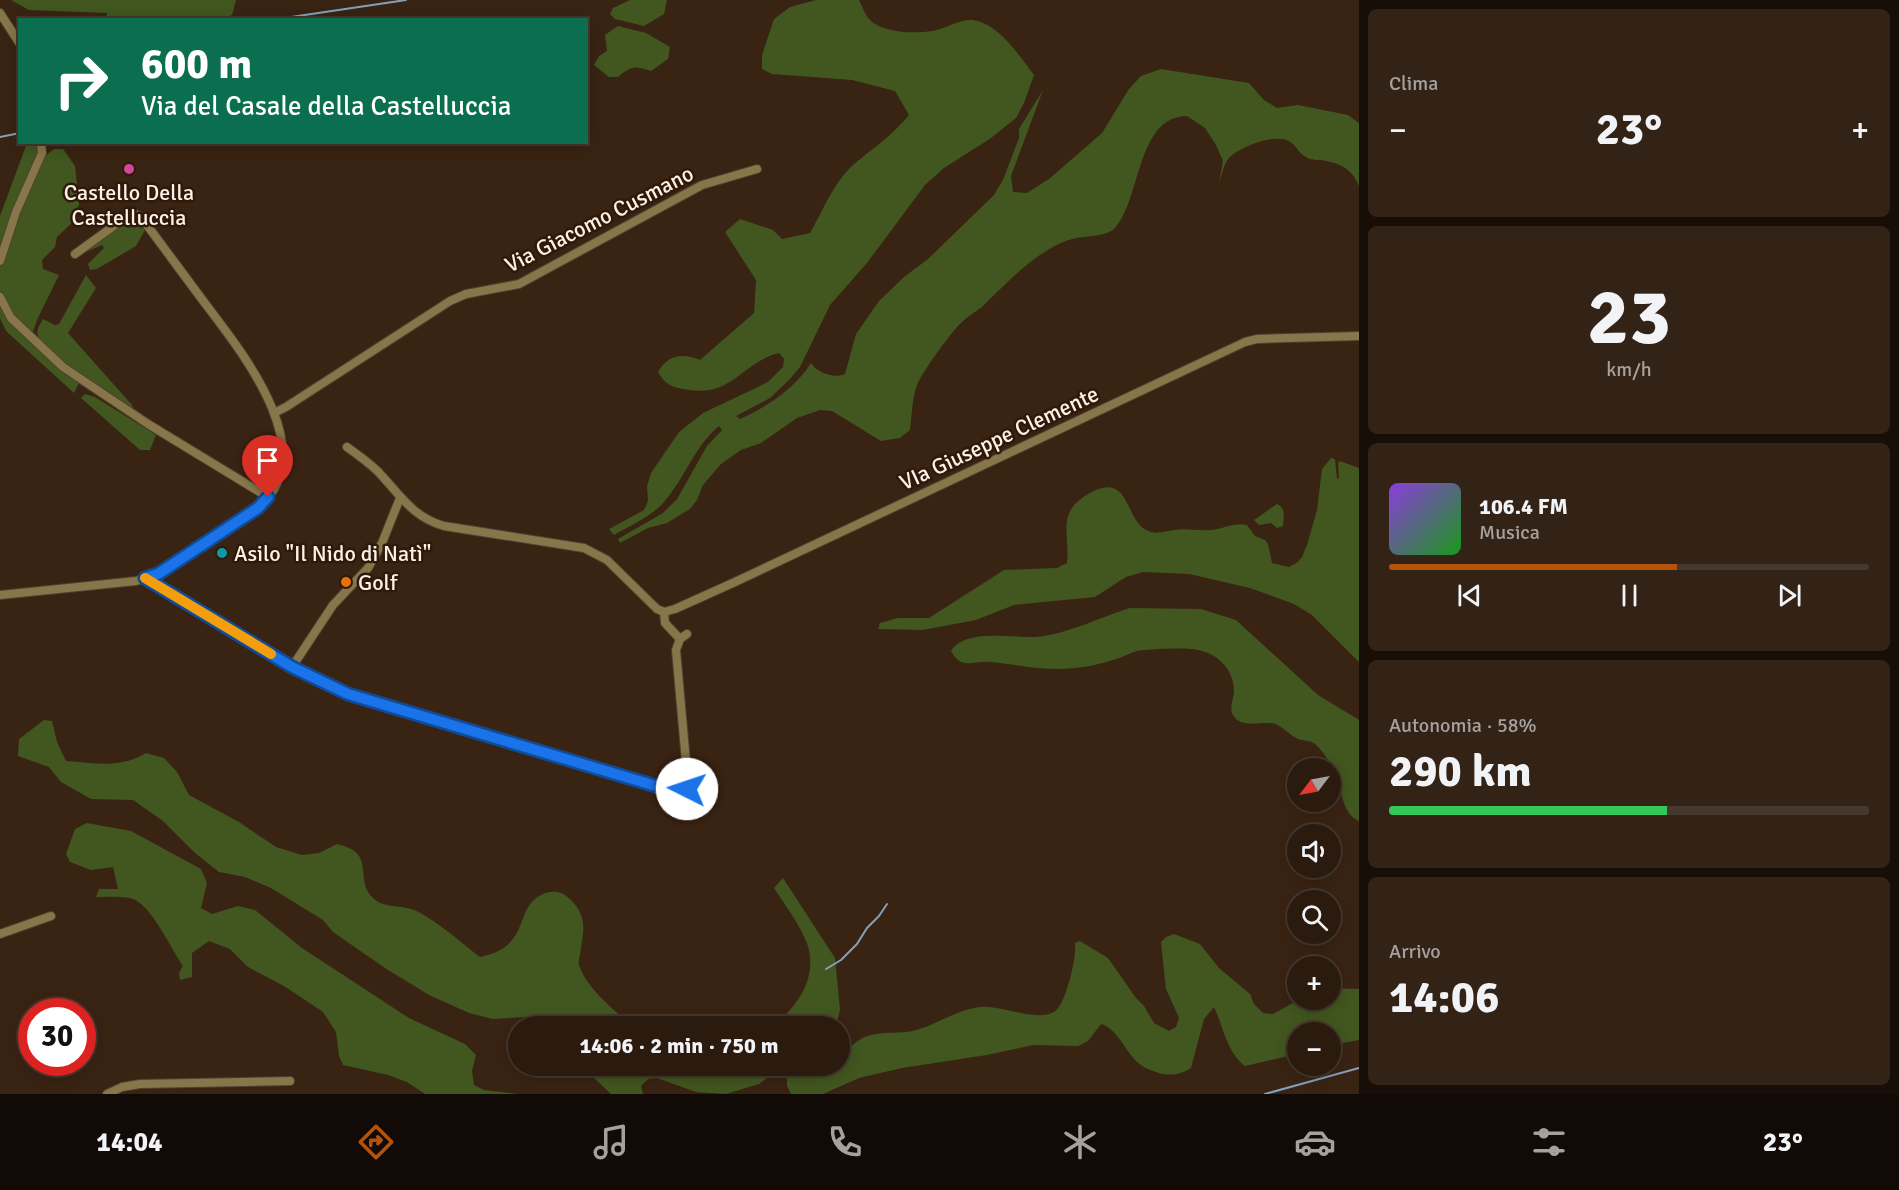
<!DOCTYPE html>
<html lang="it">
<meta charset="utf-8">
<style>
body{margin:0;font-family:Signika,sans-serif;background:#332317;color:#f1f3f6;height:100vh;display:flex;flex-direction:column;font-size:22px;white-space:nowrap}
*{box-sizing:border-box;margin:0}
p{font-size:20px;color:#a6a19e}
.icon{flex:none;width:33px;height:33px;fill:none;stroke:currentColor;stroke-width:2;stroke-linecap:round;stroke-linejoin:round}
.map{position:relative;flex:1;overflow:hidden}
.sheet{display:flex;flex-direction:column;gap:9px;padding:9px;background:#180e08;width:540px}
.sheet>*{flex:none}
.guide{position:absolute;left:18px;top:18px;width:570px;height:126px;border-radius:0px;box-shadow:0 3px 15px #0003,0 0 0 2px #47382e;background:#0b6e4f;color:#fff;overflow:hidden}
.needle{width:39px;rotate:238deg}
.controls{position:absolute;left:1287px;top:758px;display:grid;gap:12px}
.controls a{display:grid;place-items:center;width:54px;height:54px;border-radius:50%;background:#2b1a0e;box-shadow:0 3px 15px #0003,0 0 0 2px #47382e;font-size:30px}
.speed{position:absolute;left:18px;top:998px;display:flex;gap:12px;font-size:30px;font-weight:700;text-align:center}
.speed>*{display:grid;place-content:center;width:78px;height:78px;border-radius:50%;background:#2b1a0e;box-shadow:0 3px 15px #0003,0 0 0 2px #47382e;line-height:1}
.speed .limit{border:9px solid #d22;background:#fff;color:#111}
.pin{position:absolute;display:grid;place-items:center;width:51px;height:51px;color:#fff;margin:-62px -26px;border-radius:50% 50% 50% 0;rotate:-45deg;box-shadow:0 0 6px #0007}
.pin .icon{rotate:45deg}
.me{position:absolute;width:66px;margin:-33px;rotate:274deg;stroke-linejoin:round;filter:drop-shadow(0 0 4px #0008)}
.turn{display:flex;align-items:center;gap:21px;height:126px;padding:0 24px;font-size:27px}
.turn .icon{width:78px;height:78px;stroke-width:2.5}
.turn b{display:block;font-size:42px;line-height:51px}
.big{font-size:45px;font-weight:700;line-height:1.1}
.sheet .card{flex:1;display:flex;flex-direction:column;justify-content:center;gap:9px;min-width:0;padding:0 21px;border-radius:9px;background:#332317}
.sheet .dial{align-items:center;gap:0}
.dial b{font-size:78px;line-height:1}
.song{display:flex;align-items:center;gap:18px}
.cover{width:72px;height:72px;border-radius:9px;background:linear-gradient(135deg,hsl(270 70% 55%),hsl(120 70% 35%))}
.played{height:6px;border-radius:3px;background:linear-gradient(90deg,#b45309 60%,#47382e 60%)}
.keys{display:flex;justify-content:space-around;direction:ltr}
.heat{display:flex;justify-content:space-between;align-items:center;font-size:33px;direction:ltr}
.charge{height:9px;border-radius:4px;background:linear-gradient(90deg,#34c759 58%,#47382e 0)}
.trip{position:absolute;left:508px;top:1016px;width:342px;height:60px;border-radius:30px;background:#2b1a0e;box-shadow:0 3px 15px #0003,0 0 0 2px #47382e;font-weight:700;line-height:60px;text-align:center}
.tabs{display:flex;height:96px;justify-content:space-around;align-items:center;background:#110a06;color:#a6a19e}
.tabs .icon{width:42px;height:42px}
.tabs .current{color:#b45309}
.tabs b{font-size:27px;color:#f1f3f6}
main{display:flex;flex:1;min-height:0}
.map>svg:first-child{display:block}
.green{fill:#41571f}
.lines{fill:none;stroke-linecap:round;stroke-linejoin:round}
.stream{stroke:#85a0be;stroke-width:2}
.minor-casing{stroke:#544031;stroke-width:10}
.minor{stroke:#877649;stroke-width:8}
.route-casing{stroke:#114b97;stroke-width:15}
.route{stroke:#1a73e8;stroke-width:10}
.slow{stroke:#f59e0b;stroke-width:10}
.hotel-dot{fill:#d1479c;stroke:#2f1909;stroke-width:2}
.culture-dot{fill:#0f9aa8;stroke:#2f1909;stroke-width:2}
.food-dot{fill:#e8710a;stroke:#2f1909;stroke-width:2}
.labels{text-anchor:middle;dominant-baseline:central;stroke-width:5;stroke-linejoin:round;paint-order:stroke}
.poi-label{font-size:22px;fill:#fdf1e8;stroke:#2f1909;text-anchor:start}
.street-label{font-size:22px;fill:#fdf1e8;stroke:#2f1909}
</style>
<main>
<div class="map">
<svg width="1359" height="1094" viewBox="0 0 1359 1094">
<rect width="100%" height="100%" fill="#392313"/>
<path class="green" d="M11,0H236L232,15L223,19L106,20L107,13L29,10Z
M630,0H667L664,14L644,26L615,19L610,14L613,8Z
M816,0H859C862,6 865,15 870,20C884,34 919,34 937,30C948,27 960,19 973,20C999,24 1019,55 1034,75L1024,103L1016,118L991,138L944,168L925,185L867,263L830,305L800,367L790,379L770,398L736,416L740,419C767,407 794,389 811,363C817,373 835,379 845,374L856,334L879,301L904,277L928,259L994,195L1003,180L1019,138V129L1043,90L1011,176L1013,192L1027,193L1049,179L1102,133L1129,89L1141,76L1161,69L1249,83L1264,100L1277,108L1298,105L1348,115L1359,123V186C1351,167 1339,163 1320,160C1315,160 1310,160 1306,157C1299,154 1296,145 1289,141C1275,133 1240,147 1229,158C1224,163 1222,175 1219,183L1223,161L1216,145L1205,128L1187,116C1136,116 1141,202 1114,229C1104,238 1080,235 1066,241C1038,251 1008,281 987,302C980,310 970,314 962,322C951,332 923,371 917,385C912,398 912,416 910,430L900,438L881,441L832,411L820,410L797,418L761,443L741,450L721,464L703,485L697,500L690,509L667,523L648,528L620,543L618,539L663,513L677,499L707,446L722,430L719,426C694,447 685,478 664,502C651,517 631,525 614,535L609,529L644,510L648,501L647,486L651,473L679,432L703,413L768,382L783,367L784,359L779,353C740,363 732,399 684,389C671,387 665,384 658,372C668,354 683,353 700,360L754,313L756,280L725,232L740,219L773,230L782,239L810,233C823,211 833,183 853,165C873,148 893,135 909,115L895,91L852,80L772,74L762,69V55L774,19L790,7Z
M618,26L646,33L670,47L668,59L651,71C635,66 632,65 618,77H609L594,65L599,56L607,51L605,35Z
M27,143H39L41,156H45L54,149H63L75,166L79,204L76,219L57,237L55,247L42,260L43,269L59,275L37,320L31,337L37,347L79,383L74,393L6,331L0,318V216Z
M129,219H134L145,230L136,246L97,269L90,270L88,264L104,248L102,245L86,252L89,247Z
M86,275L96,288L68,333L132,405L134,410C115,398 43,357 38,336C36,329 40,325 43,319L55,325L59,324Z
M85,394L95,397L156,435L150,450H140L81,398Z
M1331,458L1335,459L1337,479L1339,478L1338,463L1340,461L1359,468V662L1312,615L1294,604L1250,588L1189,574L1143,572L1126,577L1095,597L1014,605L976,620L923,630L878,629L880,623L898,618H929L1004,570L1057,568L1067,563C1070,532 1056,513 1088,494C1133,468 1123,525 1151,532C1158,534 1167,531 1174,530C1186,528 1198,531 1211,530C1223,529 1235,522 1247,525L1255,536L1265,540L1268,544L1272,563L1289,567L1298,562L1302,557L1307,545L1317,510L1322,469Z
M1277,504C1287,509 1283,517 1283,526L1277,528L1271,523L1259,525L1254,520Z
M1130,608L1201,609L1236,620L1318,695L1359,720V821C1343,814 1342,793 1337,778C1333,767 1324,752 1315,744C1310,740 1304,741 1298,739C1290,735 1283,727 1275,724C1262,720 1242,730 1233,715C1229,709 1233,699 1234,693C1235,669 1216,651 1192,649C1177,648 1152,649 1137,651C1130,653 1123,657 1116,659C1108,662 1098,664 1090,666C1051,673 1028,666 991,662C973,660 962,671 951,651C965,628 1012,638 1035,637C1065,635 1101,617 1130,608Z
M44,720L52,721L57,742L66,761C96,763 119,769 146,753L164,758L177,772L189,795L239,822L276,847L302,855L319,853L337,844C377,853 354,877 372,897C382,908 398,905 411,909C429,914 464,945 480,957C534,946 511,907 545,893C555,890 563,892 570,899C589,918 583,931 580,955C579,960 578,963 580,968C590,992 613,1008 632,1026H541L525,1017L493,1019L469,1013L429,995L385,968L333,932L323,920L271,888L245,877L219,872L195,853L163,821L133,800L91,799L61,782L49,767L18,756L19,739Z
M87,823L131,831L201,869L207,883L201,908L212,914L238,906L255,910L302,948L409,1018L465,1044L476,1055L472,1071L474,1085L484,1090L518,1094H425L407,1082L388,1075L343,1065L339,1056L336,1032L323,1012L284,986L248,967L230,949L209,941L192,953V977L180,980L179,973L183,966C171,949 152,906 133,899C123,896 107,897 96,897L99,889H118L113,867L91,870L70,862L66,854L75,829Z
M783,878L835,958L840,1010L836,1026H772C798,1008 820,974 806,941C798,922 785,905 774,888Z
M1174,934L1200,944L1219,968L1250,994L1254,1004L1263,1013L1273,1014L1300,999H1330L1331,988L1359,989V1040L1331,1045L1330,1032H1298L1297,1054L1245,1066C1226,1051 1224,1028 1214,1007L1204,1019L1191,1068C1181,1075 1169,1076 1159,1073C1153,1071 1146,1069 1141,1065C1126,1055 1120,1030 1101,1024L1088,1041L1078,1046L1033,1045L987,1055L902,1068L859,1078L823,1094H791L787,1086V1065H840V1056C848,1050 856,1040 865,1037C881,1030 900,1035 916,1030C938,1024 958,1009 981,1007C1001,1005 1036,1022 1054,1012C1066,1005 1077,956 1075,943L1080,941L1108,958L1136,998L1144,1006L1154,1023L1169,1031L1176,1027L1179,1018L1166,989L1161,942L1166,937Z
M573,1065H783L759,1084L726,1094L696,1092L657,1078L648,1079L641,1086L643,1094H611L591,1075Z"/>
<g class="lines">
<path class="stream" d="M271,20L406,0
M0,137L20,133
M826,969L841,960L857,944L867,928L879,916L887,904
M1265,1094L1359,1068"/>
<defs>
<path id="minor" d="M0,13L20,44
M0,261L16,212L42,153L41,142
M0,297L11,318L63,367L148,424L268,497
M274,413L286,407L450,301L466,294L519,284L702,185L757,169
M347,447C359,456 373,465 383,477C402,498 415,518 444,526L584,548L607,560L657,609L664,612
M145,578L292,667L348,694L679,793L685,791L688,784L676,650L680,639L687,634
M0,595L136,581L158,574L258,508C324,452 241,351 204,302C183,274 162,245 141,217L135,214L129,215L75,254
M664,612L675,609L735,582L1245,342L1257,339L1359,336
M664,612L665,623L680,639
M292,667L333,605L368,568L382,543L400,498
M0,934L51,916
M107,1094L122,1087L140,1084L290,1081"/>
</defs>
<use href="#minor" class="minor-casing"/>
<use href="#minor" class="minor"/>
</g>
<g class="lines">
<defs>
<path id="route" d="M268,497L258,508L158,574L145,578L292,667L348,694L676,792L681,793L687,789"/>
</defs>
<use href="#route" class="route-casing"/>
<use href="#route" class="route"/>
<path class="slow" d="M145,578L271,654"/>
</g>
<circle class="hotel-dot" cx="129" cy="169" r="6"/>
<circle class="culture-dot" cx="222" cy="553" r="6"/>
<circle class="food-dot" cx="346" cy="582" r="6"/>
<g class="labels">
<g class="poi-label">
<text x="129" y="192" text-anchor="middle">Castello Della<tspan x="129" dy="25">Castelluccia</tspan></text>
<text x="234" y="553">Asilo "Il Nido di Natì"</text>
<text x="358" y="582">Golf</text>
</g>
<g class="street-label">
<text transform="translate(599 219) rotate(-27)">Via Giacomo Cusmano</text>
<text transform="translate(999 438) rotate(-25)">VIa Giuseppe Clemente</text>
</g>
</g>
</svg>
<div class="controls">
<a><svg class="needle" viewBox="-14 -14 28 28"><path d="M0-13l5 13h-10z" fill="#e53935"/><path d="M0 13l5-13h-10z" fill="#a6a19e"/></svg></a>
<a><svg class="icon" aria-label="sound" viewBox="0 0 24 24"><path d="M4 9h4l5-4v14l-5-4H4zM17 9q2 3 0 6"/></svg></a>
<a><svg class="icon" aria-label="search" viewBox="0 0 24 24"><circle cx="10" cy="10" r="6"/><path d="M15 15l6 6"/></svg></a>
<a>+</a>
<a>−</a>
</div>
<div class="speed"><div class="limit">30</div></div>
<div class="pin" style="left:268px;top:497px;background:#d93025"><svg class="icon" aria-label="arrive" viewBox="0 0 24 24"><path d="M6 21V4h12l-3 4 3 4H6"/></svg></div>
<svg class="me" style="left:687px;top:789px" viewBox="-20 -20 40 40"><circle r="19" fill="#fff"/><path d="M0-13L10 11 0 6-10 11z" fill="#1a73e8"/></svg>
<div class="trip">14:06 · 2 min · 750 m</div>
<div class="guide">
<div class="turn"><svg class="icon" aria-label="right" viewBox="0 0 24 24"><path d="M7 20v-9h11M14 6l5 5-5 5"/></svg><div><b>600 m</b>Via del Casale della Castelluccia</div></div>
</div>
</div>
<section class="sheet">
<div class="card"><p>Clima</p>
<div class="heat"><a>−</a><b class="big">23°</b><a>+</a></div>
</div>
<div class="card dial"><b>23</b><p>km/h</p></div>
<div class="card">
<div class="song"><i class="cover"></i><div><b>106.4 FM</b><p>Musica</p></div></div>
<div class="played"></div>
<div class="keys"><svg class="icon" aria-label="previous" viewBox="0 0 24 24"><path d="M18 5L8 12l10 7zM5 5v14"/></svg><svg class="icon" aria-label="pause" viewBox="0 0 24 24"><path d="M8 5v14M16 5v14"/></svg><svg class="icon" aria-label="next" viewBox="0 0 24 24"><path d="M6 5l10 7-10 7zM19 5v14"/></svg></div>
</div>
<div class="card"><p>Autonomia · 58%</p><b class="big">290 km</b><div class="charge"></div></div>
<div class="card"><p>Arrivo</p><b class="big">14:06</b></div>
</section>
</main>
<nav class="tabs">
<b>14:04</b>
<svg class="icon current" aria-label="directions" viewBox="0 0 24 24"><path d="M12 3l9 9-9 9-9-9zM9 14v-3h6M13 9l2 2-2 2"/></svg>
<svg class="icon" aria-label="music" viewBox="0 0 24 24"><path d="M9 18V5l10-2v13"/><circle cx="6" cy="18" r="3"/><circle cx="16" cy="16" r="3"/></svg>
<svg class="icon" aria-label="phone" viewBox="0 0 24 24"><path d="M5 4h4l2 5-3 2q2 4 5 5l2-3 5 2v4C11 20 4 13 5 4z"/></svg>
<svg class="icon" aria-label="climate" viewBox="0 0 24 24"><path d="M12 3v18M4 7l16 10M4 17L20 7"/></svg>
<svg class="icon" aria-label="car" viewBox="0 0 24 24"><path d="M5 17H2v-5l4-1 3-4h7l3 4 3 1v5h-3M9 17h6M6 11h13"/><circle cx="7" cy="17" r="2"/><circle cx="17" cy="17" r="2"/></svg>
<svg class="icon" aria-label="filters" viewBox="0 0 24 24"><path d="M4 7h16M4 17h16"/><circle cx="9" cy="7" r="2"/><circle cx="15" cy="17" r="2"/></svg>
<b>23°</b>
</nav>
